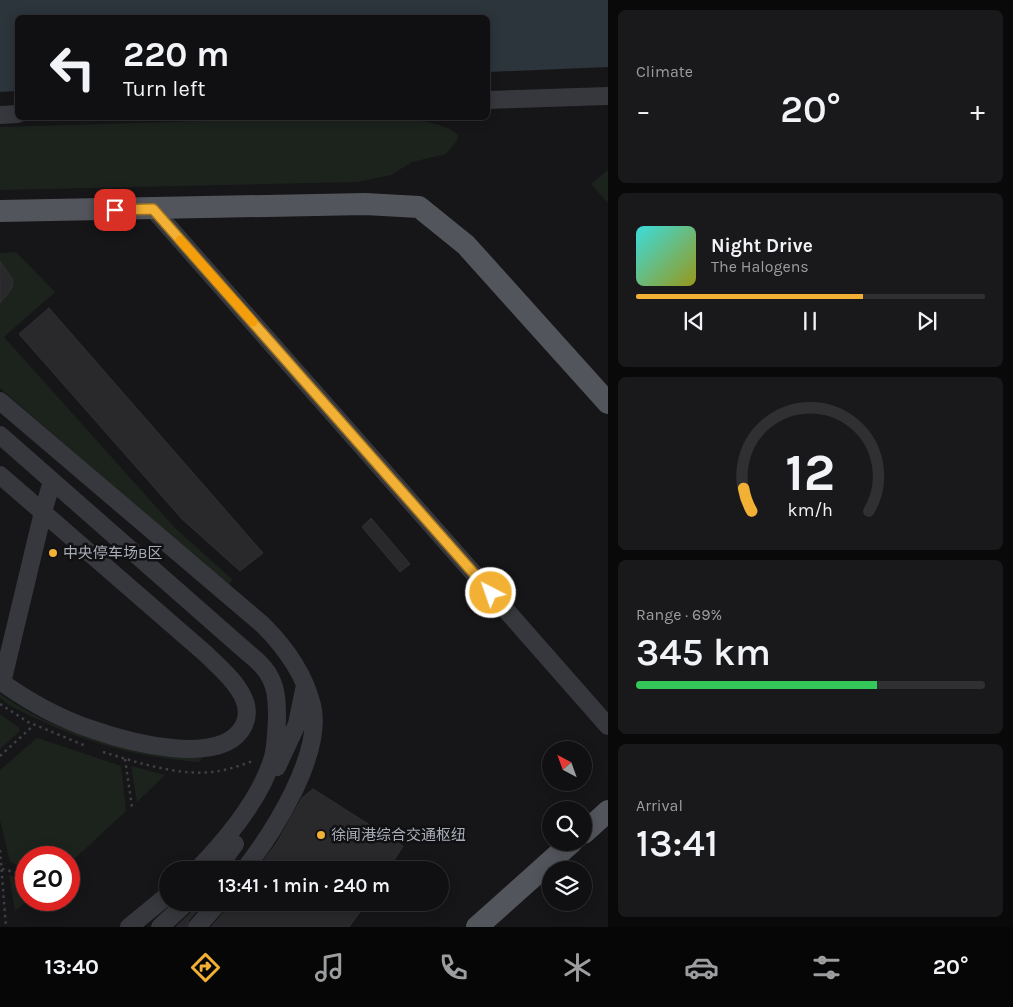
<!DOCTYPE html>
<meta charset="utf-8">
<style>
body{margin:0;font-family:Karla,"Noto Sans SC",sans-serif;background:#19191b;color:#f1f3f6;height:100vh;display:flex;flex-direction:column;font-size:19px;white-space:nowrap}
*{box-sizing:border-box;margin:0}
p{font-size:16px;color:#9c9d9f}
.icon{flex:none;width:28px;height:28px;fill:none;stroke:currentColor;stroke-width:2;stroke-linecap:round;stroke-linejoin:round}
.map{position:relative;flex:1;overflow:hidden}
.panel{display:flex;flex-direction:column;gap:10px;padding:10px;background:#09090a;width:405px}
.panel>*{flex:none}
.hud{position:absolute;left:15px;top:15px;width:475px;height:105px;border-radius:8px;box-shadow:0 2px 12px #0003,0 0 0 1px #303032;background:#101012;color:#f1f3f6;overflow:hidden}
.needle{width:32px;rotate:319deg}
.tools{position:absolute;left:542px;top:741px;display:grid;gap:10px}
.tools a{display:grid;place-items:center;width:50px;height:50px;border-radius:50%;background:#101012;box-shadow:0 2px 12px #0003,0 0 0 1px #303032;font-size:25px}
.speed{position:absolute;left:15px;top:846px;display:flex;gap:10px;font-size:25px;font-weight:700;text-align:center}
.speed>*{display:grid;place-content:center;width:65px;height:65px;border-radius:50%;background:#101012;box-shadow:0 2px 12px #0003,0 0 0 1px #303032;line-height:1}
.speed .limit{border:8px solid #d22;background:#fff;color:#111}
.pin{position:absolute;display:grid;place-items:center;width:42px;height:42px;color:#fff;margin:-21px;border-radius:10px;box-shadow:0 2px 8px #0006}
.me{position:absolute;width:55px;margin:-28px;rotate:319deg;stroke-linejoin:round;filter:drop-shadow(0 0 4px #0008)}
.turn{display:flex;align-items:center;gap:18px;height:105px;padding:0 25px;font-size:22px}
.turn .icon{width:65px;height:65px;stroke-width:2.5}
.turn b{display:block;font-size:35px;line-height:42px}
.big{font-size:38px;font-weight:600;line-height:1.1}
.panel .tile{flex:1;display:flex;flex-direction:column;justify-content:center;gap:8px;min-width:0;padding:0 18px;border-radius:8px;background:#19191b}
.panel .dial{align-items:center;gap:0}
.dial svg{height:130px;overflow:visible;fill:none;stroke:#303032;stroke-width:7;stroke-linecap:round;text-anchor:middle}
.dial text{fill:#f1f3f6;stroke:none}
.song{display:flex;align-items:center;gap:15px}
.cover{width:60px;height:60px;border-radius:8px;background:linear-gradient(135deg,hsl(180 70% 55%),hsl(60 70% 35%))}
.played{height:5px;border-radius:2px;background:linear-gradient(90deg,#f2b134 65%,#303032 65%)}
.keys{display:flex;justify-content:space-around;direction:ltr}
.heat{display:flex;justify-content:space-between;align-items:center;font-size:28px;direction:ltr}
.charge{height:8px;border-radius:4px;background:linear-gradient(90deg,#34c759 69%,#303032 0)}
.trip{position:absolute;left:159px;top:861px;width:290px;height:50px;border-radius:25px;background:#101012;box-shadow:0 2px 12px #0003,0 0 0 1px #303032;font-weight:600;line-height:50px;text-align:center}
.dock{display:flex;height:80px;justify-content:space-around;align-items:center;background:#060607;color:#9c9d9f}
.dock .icon{width:35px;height:35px}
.dock .current{color:#f2b134}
.dock b{font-size:22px;color:#f1f3f6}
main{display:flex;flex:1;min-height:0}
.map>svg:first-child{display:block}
.green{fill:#1c231d}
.water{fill:#2c353c}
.building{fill:#29292c;stroke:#303034}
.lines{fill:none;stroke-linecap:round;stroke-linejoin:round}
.path{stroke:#3d3f44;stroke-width:2.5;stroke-dasharray:2.5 4;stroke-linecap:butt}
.minor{stroke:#37383d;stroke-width:18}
.major{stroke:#53555c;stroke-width:22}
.route-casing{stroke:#9d7322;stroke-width:12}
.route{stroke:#f2b134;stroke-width:9}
.slow{stroke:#f59e0b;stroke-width:9}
.poi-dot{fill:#f2b134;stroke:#111113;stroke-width:2}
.labels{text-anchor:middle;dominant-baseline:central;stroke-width:5;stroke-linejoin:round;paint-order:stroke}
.poi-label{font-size:15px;fill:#a8adb8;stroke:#111113;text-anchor:start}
</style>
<main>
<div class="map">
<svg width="608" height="927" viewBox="0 0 608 927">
<rect width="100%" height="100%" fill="#161618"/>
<path class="green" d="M307,118C341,117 434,112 458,135L457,141L446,154L412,162L391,175L357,182L0,190V127Z
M608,170V203L591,184Z
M16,252L55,292L4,337L175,528L233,580L227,585L0,388V253Z
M0,694C59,736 131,752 202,758L199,762C125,756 75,739 9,705L0,698Z
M0,714L19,728L20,731L0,749Z
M37,738L121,766L126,811L69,864V858H26V868L10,862L0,820V770Z
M131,766L165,775L137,802Z
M9,875L26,880L28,900L15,911Z"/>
<path class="water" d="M0,0H608V67L488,72V18H18L17,91L0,92Z"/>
<path class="building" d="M0,261L13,280L12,288L0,303Z
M49,308L263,553L240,571L182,519L19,334Z
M371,518L410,564L400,572L362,527Z
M313,789L403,846L388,870H257L278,841L302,798Z
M197,902H204L189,920L187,927H176L194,910Z
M229,902H367L349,927H211L227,909Z"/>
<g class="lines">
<path class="path" d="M0,704L28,722L86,746
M103,752C139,763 186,779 224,770C234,768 244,764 253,761
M0,756L34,725
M125,759L132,807
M0,850L6,927
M2,869L26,875"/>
<path class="minor" d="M488,100L608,96
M0,115L18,114
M153,209L608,726
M0,401L263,625C286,648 304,673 312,705C324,753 273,833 244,870
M0,435L248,653C257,660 266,668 271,679C277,691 277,706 277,720C276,732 276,746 273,757C261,799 226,840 197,870
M0,475L206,654C219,667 235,680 243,697C248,707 248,716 244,725C223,769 125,741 91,729C58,718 28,701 0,681
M2,683L43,512L52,481
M277,767L297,724L305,685
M216,870L235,844
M129,927L168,895
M160,927L187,902
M197,927L219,902"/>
<path class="major" d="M0,211L365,204L419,207L466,245L608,403
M584,833L608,811
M477,927L572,842"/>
</g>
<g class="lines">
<defs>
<path id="route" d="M115,210L153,209L491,593"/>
</defs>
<use href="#route" class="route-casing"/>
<use href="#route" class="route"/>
<path class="slow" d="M180,240L253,322"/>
</g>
<g class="poi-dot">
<circle cx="53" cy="553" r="5"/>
<circle cx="321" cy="835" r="5"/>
</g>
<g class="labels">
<g class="poi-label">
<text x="63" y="553">中央停车场B区</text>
<text x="331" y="835">徐闻港综合交通枢纽</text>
</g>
</g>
</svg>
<div class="tools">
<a><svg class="needle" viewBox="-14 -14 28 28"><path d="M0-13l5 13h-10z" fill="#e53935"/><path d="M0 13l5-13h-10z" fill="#9c9d9f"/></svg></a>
<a><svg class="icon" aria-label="search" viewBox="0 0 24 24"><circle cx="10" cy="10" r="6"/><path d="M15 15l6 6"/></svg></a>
<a><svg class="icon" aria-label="layers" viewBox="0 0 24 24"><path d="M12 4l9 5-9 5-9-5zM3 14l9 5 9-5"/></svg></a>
</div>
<div class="speed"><div class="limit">20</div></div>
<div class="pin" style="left:115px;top:210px;background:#d93025"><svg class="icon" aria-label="arrive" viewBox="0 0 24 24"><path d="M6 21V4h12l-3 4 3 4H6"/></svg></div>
<svg class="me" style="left:491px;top:593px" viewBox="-20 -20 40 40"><circle r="17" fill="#f2b134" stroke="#fff" stroke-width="3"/><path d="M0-11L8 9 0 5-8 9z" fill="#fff"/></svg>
<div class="trip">13:41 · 1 min · 240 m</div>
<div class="hud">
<div class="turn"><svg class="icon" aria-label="left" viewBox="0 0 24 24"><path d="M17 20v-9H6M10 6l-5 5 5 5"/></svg><div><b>220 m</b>Turn left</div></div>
</div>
</div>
<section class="panel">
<div class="tile"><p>Climate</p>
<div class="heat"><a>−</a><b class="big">20°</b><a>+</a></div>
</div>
<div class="tile">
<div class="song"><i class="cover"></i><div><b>Night Drive</b><p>The Halogens</p></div></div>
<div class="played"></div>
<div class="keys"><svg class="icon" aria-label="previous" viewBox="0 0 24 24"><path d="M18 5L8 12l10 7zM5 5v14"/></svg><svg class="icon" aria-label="pause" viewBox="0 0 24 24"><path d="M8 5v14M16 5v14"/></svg><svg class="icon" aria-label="next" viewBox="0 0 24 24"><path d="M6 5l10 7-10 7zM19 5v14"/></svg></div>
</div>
<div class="tile dial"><svg viewBox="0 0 100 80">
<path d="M14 69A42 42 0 1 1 86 69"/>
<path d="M14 69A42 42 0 0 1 9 55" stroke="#f2b134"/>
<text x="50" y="56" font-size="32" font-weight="700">12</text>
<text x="50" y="72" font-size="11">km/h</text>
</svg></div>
<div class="tile"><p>Range · 69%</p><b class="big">345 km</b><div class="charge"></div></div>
<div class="tile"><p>Arrival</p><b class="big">13:41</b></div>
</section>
</main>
<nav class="dock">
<b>13:40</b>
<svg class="icon current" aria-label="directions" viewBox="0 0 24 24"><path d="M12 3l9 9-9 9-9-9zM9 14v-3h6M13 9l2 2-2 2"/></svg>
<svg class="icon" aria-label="music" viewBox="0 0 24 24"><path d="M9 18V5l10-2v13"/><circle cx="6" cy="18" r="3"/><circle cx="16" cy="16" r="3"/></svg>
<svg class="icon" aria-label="phone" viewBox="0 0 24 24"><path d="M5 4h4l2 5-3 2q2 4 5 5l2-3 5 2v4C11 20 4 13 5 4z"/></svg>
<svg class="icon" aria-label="climate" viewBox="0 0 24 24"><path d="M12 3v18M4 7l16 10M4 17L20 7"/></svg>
<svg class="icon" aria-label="car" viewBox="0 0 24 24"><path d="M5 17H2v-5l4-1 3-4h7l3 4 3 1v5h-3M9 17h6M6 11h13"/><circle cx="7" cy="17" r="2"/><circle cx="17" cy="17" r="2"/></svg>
<svg class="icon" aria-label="filters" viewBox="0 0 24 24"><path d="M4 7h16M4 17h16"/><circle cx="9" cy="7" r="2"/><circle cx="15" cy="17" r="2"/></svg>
<b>20°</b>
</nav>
